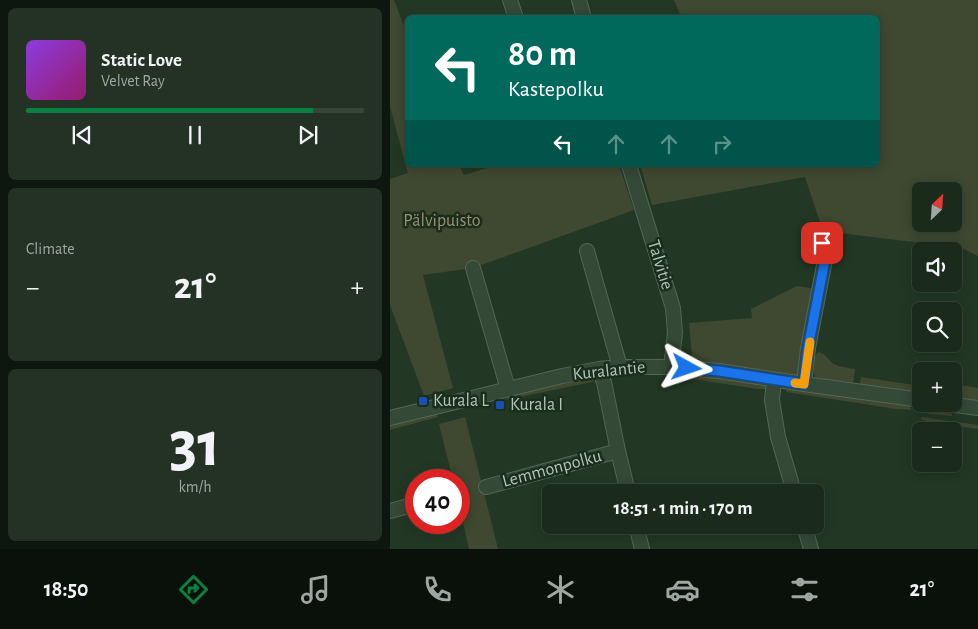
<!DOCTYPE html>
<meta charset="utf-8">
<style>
body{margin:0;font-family:"Alegreya Sans",sans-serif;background:#233224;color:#f1f3f6;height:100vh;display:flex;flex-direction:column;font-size:19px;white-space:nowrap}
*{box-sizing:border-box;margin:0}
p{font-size:16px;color:#9fa7a3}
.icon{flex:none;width:28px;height:28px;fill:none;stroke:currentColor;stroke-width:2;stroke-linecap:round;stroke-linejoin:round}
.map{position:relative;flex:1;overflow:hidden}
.side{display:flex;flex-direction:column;gap:8px;padding:8px;background:#0e170f;width:390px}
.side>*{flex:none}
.hud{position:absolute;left:15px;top:15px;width:475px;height:152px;border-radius:8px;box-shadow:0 2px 12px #0003,0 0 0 1px #38463a;background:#00695c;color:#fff;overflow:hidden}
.needle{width:32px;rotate:25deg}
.controls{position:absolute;left:522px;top:182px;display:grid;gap:10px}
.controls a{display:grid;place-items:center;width:50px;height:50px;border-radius:8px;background:#1a2a1b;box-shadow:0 2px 12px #0003,0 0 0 1px #38463a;font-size:25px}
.speed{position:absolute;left:15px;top:469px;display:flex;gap:10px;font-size:25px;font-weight:700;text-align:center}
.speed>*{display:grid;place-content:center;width:65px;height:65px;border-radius:50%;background:#1a2a1b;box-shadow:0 2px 12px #0003,0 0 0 1px #38463a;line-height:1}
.speed .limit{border:8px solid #d22;background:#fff;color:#111}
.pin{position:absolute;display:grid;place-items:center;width:42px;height:42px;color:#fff;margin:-21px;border-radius:10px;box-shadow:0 2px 8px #0006}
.me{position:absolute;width:55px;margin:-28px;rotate:95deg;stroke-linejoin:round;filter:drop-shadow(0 0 4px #0008)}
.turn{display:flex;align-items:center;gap:18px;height:105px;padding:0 20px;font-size:22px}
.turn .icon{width:65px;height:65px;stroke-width:2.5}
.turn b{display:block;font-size:35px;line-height:42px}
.lanes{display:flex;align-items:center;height:48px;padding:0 20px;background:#0003;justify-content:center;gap:25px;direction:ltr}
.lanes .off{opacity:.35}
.big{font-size:38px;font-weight:600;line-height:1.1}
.side .tile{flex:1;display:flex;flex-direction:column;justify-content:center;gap:8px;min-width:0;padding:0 18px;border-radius:8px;background:#233224}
.side .dial{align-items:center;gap:0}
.dial b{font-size:65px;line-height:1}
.song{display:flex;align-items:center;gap:15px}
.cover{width:60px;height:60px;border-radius:8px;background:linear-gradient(135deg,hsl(270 70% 55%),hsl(320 70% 35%))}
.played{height:5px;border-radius:2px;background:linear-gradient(90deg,#0b8043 85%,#38463a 85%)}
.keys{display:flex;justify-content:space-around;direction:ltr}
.heat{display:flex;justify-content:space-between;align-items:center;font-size:28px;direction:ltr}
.trip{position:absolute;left:152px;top:484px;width:282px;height:50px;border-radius:8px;background:#1a2a1b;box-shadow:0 2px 12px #0003,0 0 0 1px #38463a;font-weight:600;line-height:50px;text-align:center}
.dock{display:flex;height:80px;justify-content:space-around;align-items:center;background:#0a110b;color:#9fa7a3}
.dock .icon{width:35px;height:35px}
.dock .on{color:#0b8043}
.dock b{font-size:22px;color:#f1f3f6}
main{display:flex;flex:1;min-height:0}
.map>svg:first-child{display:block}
.green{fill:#3f4830;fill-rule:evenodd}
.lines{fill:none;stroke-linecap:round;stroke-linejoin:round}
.minor-casing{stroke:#536756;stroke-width:16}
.minor{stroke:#354937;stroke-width:14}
.route-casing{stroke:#114b97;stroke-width:12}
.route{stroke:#1a73e8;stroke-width:9}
.slow{stroke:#f59e0b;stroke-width:9}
.transit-dot{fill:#1a4fb4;stroke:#1b2d1d;stroke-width:2}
.labels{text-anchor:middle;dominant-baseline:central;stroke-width:5;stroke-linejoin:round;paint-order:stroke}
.park-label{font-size:18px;fill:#9a9070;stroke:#1b2d1d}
.street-label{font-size:18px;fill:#b0c5b3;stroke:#1b2d1d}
.poi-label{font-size:18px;fill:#b0c5b3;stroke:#1b2d1d;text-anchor:start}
</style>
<main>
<section class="side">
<div class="tile">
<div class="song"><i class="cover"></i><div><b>Static Love</b><p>Velvet Ray</p></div></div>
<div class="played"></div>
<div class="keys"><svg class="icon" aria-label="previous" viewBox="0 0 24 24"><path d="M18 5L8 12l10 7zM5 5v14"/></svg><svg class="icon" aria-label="pause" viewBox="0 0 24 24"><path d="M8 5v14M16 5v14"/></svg><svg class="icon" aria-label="next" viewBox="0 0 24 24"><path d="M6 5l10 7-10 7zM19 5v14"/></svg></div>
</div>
<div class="tile"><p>Climate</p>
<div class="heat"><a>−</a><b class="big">21°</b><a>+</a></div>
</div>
<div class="tile dial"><b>31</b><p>km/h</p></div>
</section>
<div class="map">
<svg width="588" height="549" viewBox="0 0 588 549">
<rect width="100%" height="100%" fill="#223824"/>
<path class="green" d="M0,0H4L17,34L18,165H69L74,175L107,165H229L244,210L83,268L33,275L63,388L34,396L0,305V179L18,173L0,107Z
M284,0H588V256L572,248L433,231L415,177L262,205L250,165H488V18L291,17ZM531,191H564V224H531Z
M407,286L425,289L412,376L306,361L302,357L299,323L362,318L361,309Z
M428,352C436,353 438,360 444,364C450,367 458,368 465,369L463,384L432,381L425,377C423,367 421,360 428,352Z
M301,375L369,384L377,387L375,389H368L302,379Z
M202,377L204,380L202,382L115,400C125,388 184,380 202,377Z
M471,377L531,386V395L472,386L470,383Z
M564,384L588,388V402L564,399Z
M402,388L514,404L519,406L522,410L506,409L396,392L397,389Z
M537,407C545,407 556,407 562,414V416L539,414L533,412V409Z
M44,413L47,414L48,417L0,430V424Z
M75,417L108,549H79L69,505V480H63L49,424Z
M531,417L588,425V429L539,422L531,419Z"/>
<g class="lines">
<defs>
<path id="minor" d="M120,0L126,18
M189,0L194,18
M239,165L283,308L285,333L282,359L283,367
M197,251L230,367
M83,268L118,389
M209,369L214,382L228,451L238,492
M384,380L382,400L388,437L404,492
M414,384L418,348L435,260V251L432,243
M557,404L588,408
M0,418L172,376L209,369L230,367H283L329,371L414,384L531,400
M96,487L228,451
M0,511L26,504
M246,525L252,549
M414,525L421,549"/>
</defs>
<use href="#minor" class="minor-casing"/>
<use href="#minor" class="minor"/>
</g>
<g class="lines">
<defs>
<path id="route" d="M297,368L329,371L414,384L418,348L435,260V251L432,243"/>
</defs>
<use href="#route" class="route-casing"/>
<use href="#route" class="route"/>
<path class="slow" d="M405,383L414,384L420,342"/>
</g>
<g class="transit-dot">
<rect x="28" y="396" width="10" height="10" rx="2.5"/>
<rect x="105" y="400" width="10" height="10" rx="2.5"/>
</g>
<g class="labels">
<g class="park-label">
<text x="52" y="221">Pälvipuisto</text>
</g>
<g class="street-label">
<text transform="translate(270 265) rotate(73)">Talvitie</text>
<text transform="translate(219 371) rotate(-6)">Kuralantie</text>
<text transform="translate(162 469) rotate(-15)">Lemmonpolku</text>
</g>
<g class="poi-label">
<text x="43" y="401">Kurala L</text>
<text x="120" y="405">Kurala I</text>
</g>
</g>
</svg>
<div class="controls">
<a><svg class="needle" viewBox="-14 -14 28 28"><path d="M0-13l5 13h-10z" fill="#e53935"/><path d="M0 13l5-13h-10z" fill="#9fa7a3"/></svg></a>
<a><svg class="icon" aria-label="sound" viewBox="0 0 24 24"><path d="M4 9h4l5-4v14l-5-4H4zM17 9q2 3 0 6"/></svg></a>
<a><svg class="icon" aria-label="search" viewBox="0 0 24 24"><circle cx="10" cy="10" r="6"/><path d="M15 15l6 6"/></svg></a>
<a>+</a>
<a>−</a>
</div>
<div class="speed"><div class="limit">40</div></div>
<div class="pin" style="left:432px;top:243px;background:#d93025"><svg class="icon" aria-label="arrive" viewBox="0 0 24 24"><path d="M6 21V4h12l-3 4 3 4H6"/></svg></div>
<svg class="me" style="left:297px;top:368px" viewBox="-20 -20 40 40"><path d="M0-17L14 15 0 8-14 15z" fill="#1a73e8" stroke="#fff" stroke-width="4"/></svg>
<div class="trip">18:51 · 1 min · 170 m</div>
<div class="hud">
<div class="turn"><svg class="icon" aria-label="left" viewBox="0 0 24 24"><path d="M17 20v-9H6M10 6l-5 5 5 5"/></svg><div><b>80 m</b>Kastepolku</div></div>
<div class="lanes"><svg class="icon" aria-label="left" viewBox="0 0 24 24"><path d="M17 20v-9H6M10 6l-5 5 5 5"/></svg><svg class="icon off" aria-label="ahead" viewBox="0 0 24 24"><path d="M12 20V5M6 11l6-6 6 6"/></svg><svg class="icon off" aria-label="ahead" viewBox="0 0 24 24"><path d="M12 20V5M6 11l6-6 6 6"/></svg><svg class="icon off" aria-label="right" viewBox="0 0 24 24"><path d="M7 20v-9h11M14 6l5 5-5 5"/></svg></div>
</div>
</div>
</main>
<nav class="dock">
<b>18:50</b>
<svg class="icon on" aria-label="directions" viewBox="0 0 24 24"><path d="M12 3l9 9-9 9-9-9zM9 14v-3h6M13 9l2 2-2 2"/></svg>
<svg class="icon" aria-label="music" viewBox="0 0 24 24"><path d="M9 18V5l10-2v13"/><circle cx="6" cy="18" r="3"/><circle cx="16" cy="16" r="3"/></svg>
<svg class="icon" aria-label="phone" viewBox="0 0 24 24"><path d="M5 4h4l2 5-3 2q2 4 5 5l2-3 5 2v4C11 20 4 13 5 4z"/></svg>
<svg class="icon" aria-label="climate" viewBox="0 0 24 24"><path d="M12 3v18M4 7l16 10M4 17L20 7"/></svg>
<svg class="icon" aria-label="car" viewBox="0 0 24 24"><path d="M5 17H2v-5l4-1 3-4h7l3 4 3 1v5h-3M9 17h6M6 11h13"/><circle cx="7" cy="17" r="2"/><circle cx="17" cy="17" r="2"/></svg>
<svg class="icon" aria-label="filters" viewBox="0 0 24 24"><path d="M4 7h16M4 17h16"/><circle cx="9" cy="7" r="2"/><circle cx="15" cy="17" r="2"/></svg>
<b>21°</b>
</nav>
